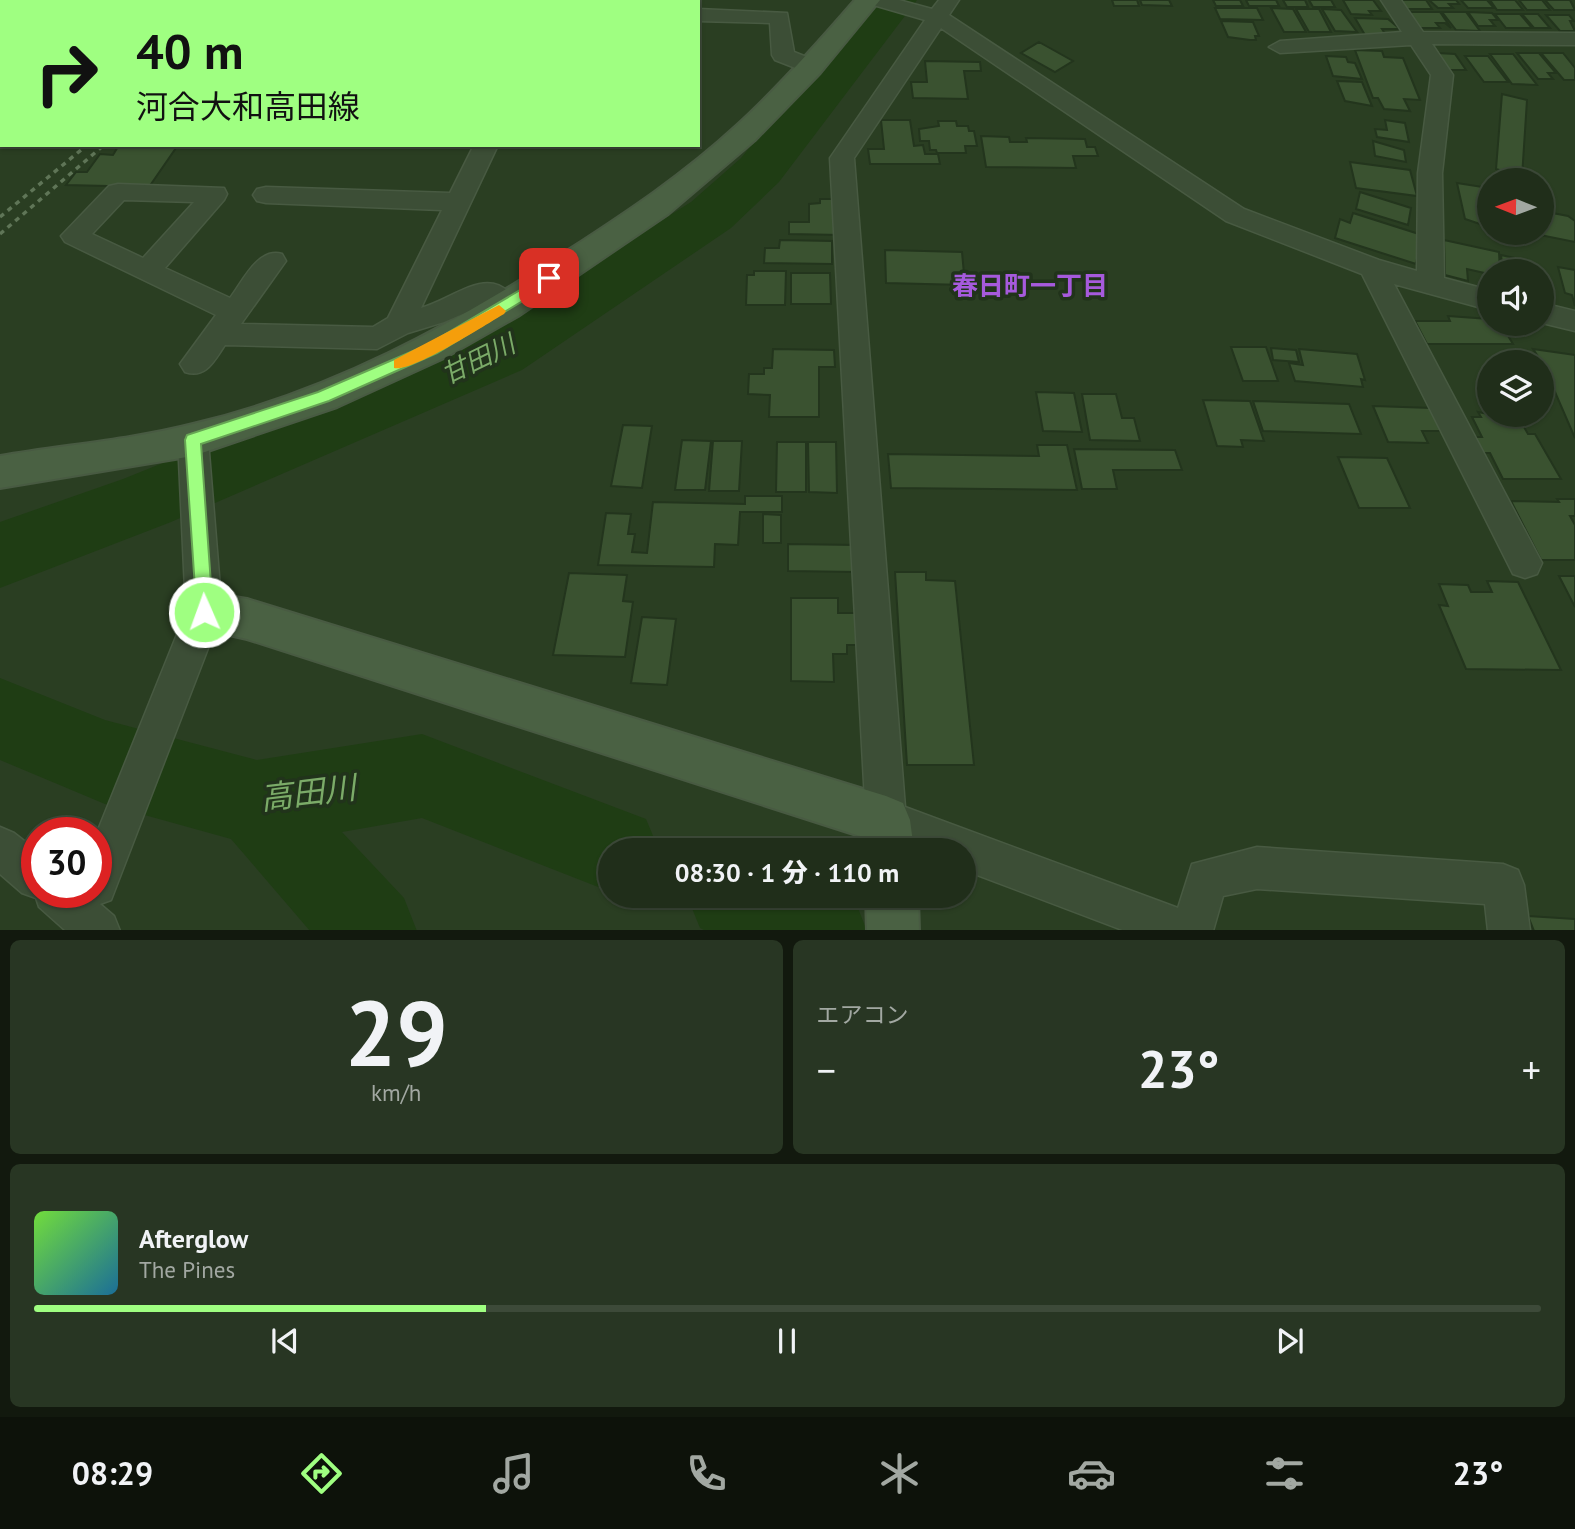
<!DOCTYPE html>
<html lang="ja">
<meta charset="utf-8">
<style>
body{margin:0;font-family:"PT Sans","Noto Sans JP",sans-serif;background:#283623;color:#f1f3f6;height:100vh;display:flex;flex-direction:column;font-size:26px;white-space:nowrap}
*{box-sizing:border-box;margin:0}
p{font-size:23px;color:#a2a8a2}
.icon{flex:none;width:38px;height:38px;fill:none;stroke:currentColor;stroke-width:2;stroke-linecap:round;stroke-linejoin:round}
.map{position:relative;height:930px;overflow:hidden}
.side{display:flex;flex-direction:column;gap:10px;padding:10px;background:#12190e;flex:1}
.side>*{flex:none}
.banner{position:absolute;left:0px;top:0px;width:700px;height:147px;box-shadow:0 2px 5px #0004,0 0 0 2px #3d4a39;background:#9fff81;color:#111;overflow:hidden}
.needle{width:46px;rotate:271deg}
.buttons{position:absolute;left:1477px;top:168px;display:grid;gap:14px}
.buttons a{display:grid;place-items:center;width:77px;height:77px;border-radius:50%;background:#202e1a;box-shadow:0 2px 5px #0004,0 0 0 2px #3d4a39;font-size:35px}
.speed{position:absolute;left:21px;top:817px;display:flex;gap:14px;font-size:35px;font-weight:700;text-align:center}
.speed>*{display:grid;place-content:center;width:91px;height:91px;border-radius:50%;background:#202e1a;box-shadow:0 2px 5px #0004,0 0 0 2px #3d4a39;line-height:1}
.speed .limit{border:10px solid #d22;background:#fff;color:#111}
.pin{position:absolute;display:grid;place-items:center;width:60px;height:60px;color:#fff;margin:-30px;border-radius:14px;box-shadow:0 4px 10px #0006}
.me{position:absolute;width:77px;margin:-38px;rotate:358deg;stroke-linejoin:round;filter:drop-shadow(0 0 5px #0008)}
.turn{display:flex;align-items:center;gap:24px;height:147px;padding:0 21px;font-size:32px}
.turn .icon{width:91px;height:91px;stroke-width:2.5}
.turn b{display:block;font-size:49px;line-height:60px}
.big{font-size:52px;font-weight:800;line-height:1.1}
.side .widget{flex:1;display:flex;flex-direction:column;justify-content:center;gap:10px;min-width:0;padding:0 24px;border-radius:10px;background:#283623}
.side .dial{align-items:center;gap:0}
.dial b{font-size:91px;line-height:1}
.song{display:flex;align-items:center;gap:21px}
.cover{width:84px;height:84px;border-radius:10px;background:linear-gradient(135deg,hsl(100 70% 55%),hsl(200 70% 35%))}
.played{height:7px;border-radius:4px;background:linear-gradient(90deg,#9fff81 30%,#3d4a39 30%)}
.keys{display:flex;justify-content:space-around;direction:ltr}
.heat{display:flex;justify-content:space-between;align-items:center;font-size:38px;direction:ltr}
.side .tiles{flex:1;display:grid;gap:10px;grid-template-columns:1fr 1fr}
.widget:last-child{grid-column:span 2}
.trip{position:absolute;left:598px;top:838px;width:378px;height:70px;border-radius:35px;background:#202e1a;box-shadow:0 2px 5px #0004,0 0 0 2px #3d4a39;font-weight:800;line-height:70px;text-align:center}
.tab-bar{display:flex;height:112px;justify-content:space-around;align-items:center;background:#0d120a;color:#a2a8a2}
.tab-bar .icon{width:49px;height:49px}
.tab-bar .current{color:#9fff81}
.tab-bar b{font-size:32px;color:#f1f3f6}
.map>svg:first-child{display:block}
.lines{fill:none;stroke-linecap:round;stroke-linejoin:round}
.river{fill:#1f3d14;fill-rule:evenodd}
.building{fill:#3a5230;stroke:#23351d;stroke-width:2}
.street-casing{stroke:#485a42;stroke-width:3}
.secondary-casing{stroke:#485a42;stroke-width:4}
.street{fill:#3c4e36;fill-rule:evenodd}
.secondary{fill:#4a6143;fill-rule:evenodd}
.rail{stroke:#5f7557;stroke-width:3.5;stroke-dasharray:5 5;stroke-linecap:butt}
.route{fill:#9fff81;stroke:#67a654;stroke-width:2}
.slow{fill:#f59e0b}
.labels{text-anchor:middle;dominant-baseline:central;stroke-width:7;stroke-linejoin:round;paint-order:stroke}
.neighbourhood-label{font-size:26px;font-weight:bold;fill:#a65adc;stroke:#21331b}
.water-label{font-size:26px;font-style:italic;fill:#7bab68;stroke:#21331b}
.near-water-label{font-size:32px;font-style:italic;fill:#7bab68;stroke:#21331b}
</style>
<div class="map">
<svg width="1575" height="931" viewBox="0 0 1575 931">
<rect width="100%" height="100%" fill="#2a3e22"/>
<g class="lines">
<path class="river" d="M872,0H917L779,182L731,228L522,370L171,522L0,588V522L123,479L478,336L691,202L741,158Z
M0,678L105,720L257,760L422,734L646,819L659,850H611V892L422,818L342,832L404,898L417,931H310L231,839L105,804L0,760Z
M687,896H848L854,898L867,931H706L700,928Z"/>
</g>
<path class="building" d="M1112,0H1137L1139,6H1114Z
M1140,0H1169L1172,6L1142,5Z
M1213,0H1240L1243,6H1216Z
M1246,0H1276L1279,6H1249Z
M1283,0H1305L1308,7H1287Z
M1309,0H1331L1335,7H1313Z
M1343,0H1373L1381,11H1369L1372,15L1351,14Z
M1400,0H1426L1432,9H1405Z
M1429,0H1456L1459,4H1449L1453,8H1438Z
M1461,0H1487L1494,8H1468Z
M1490,0H1515L1523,10H1497Z
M1519,0H1542L1550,10H1527Z
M1545,0H1570L1575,10H1554Z
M1215,8H1257L1263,20L1220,19Z
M1271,8L1293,9L1306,32H1284Z
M1296,9H1319L1331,32H1309Z
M1322,9L1341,10L1357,32L1335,31Z
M1408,12H1440L1451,28L1445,23H1436L1440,28H1419Z
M1442,12H1466L1480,31L1456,30Z
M1468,12L1492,13L1498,20H1490L1495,26H1478Z
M1495,14H1520L1532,28H1506Z
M1522,14H1538L1550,28H1534Z
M1546,15H1569L1574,21H1570L1575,31H1560Z
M1355,18L1388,19L1400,29H1382L1386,35H1365Z
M1221,21L1253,22L1259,36H1255L1256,40H1250L1228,37Z
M1039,42L1073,61L1055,72L1021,53Z
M1355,50L1382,51L1384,57L1403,58L1420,100L1404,99L1410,111L1384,109L1378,98H1373Z
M1437,53L1455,54L1466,70H1449Z
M1517,53H1539L1556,73H1548L1553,79H1538Z
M1541,53H1563L1575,68V80H1564Z
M1490,54H1513L1537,85L1512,84Z
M1326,56L1346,57L1348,62L1355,63L1362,79L1333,76Z
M1465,56H1488L1508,82H1484Z
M925,61L980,62L981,71H964L968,99L913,98L911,82H927Z
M1337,81L1362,82L1372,106L1345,101Z
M1502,94L1527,100L1522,177L1496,169Z
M881,120H910L914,146L923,145L925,154H938L940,164H870L868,149H884Z
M1385,120L1405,123L1409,142L1377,137L1375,129L1387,130Z
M938,121H956L957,126H968L969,131H974L977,146H965L966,153H937L936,150H930L929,141H920L919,129L939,126Z
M981,136L1009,137L1010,142H1027L1026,138L1085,139L1087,147H1095L1098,156H1073L1076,168L986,167Z
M1373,141L1404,150L1406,162L1375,156Z
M119,145H178L149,187L66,185L76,172H87L100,154L113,155Z
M1350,162L1410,170L1417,196L1356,188Z
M1457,183L1489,188V227L1465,219Z
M1360,192L1411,208L1408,225L1356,209Z
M820,199H840L841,235L789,234V222H809V204L820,203Z
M1542,211L1568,216L1575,221V242L1540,235Z
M1353,213L1422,235L1416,264L1335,238L1340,219L1350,223Z
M780,240L832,241V264L764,263L765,248H779Z
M1444,240L1499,252L1500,271H1489V274L1467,269L1468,281L1445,275Z
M885,250L962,252L965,285L886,283Z
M1501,255L1532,262L1534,271H1503Z
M1558,267L1575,270V306L1572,295L1565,293Z
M754,271H786L785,305H746L747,275H754Z
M791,273H830L831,304H791Z
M1448,316L1489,319V324L1502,326L1513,344H1427L1415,321H1450Z
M1231,347H1266L1278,381H1243Z
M1271,348L1296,350L1299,362L1273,360Z
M773,349L834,350L835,367H819V417H769L770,395L748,394L749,374H764V368H772Z
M1299,349L1357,354L1365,380L1361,379L1363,387L1295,381L1289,363L1303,365Z
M1533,349L1575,355V438L1542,362Z
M1036,392L1074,393L1082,432L1043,431Z
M1082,394H1116L1122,418H1134L1140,441L1090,440Z
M1203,400L1250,401L1264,441L1241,440L1243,447L1217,446Z
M1253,401L1349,404L1361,434L1263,431Z
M1373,406L1432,408L1444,431H1422L1428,443L1388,442Z
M1478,412L1520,420L1528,434H1535L1561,479H1503L1490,453H1481L1473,437H1482L1472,417H1481Z
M623,425L652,426L642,488L611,486Z
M682,440L711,441L705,490H675Z
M713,441H742L739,491H709Z
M777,442H806V492H776Z
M808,442H836L837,493L809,492Z
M1037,445H1067L1077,490L891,488L888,454L1039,456Z
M1074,449L1175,450L1182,470H1113L1117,489H1082Z
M1338,457L1387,458L1410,508H1359Z
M745,496H782V512H740L738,545L715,544L714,567L598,565L606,513L631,514L628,534H635L632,552L647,553L653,502L745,504Z
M1557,499H1575V516H1570L1575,525V560H1541L1511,501L1559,502Z
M763,514L781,515V543H763Z
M788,544L856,545L857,572L788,571Z
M895,572H926V580L955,581L974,765H907Z
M569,573L627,575L623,601L633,602L625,657L553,655Z
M1559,576H1575V607Z
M1487,581L1518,582L1561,670L1466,669L1439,605L1448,606L1439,584L1468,585L1471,592H1492Z
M791,598H838V613H856L857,645H847V654H833L834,682L791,681Z
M642,617L676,619L667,685L631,683Z
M1528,916L1575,919V931H1534Z"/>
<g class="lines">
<defs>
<path id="street" d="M92,0H113L91,2Z
M544,0H564L543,2Z
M867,0H899L932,9L939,0H959L949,15L1244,209L1379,260L1417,271L1418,173L1431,75L1411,45L1280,53L1269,47L1280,41L1402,32L1381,0H1401L1423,32L1575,33V45L1432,44L1453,75L1442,173L1444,278L1489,290V310L1394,284L1542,563L1537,574L1525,578L1513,574L1362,274L1226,221L941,28L854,158L905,807L1178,908L1192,864L1257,847L1503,864L1518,870L1524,885L1530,931H1488L1485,904L1257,889L1223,896L1213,931H1125L964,870V850H914L872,834L866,820L830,158L925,20L870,4Z
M698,9L787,13L794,52L819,62L822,67L811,74L775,60L772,55L770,23L698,21Z
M2,90V105L0,106V91Z
M474,145H498L421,308C459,297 493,259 520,307L516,314C501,319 496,314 488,303L444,322L408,333L377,349L225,345C214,361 206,379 185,372L180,364L216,315L65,242L61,236L109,186L118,184L224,188L227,194L224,200L165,268L230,298C243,281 258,247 282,254L286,261L241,324L373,327L388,318L442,210L266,203L257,201L253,195L257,189L266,187L450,193ZM124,200L194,202L143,258L92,234Z
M1542,303L1575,311V331L1542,323Z
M193,427L204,431L208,440L222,612L111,900L100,904L114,916L120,931H66L39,907L36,898L22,893L0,874V827L14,833L37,851V892H96V835L186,612L178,440L182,431Z"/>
<path id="secondary" d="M855,0H880L820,73L755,140L668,214L518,316L444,358L337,407L193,456L0,488V456C64,445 130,440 193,424C329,392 453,325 570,249C627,212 684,174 735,127C778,88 817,44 855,0Z
M204,592L247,599L886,796L903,803L910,820L914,850H864L863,837L247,639L189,626L183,612L189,598Z
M866,896H918L919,931H867Z"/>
</defs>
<use href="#street" class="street-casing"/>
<use href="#secondary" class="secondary-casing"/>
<use href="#street" class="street"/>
<use href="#secondary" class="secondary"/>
<path class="rail" d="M261,2L263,0
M0,217L87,145
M0,234L104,145"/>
</g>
<path class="route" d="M549,273L556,278L554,282L437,353L329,401L201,444L213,612L210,618H197L185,440L187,435L318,392L427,345Z"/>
<path class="slow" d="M499,305L506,311L504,314C485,325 411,373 394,368V360Z"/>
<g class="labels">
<g class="neighbourhood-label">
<text x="1030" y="285">春日町一丁目</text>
</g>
<g class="water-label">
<text transform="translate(478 359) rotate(-26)">甘田川</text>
</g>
<g class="near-water-label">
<text transform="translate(308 792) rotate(-7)">高田川</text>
</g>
</g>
</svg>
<div class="buttons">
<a><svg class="needle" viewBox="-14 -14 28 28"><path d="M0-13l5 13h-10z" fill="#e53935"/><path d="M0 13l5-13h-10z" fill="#a2a8a2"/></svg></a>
<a><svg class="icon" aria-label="sound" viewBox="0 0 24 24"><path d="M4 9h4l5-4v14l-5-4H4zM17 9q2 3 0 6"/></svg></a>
<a><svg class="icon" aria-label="layers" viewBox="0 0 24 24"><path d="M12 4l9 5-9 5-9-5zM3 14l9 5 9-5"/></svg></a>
</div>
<div class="speed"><div class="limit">30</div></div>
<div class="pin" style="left:549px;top:278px;background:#d93025"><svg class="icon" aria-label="arrive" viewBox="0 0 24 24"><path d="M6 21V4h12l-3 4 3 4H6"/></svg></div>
<svg class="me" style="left:204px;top:612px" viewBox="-20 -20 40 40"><circle r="17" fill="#9fff81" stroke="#fff" stroke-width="3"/><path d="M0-11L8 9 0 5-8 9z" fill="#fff"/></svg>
<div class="trip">08:30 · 1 分 · 110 m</div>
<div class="banner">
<div class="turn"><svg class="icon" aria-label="right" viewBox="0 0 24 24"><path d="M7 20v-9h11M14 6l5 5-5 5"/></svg><div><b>40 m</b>河合大和高田線</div></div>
</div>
</div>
<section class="side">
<div class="tiles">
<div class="widget dial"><b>29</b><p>km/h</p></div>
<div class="widget"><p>エアコン</p>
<div class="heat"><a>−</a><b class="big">23°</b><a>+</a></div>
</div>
<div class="widget">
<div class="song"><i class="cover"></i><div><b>Afterglow</b><p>The Pines</p></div></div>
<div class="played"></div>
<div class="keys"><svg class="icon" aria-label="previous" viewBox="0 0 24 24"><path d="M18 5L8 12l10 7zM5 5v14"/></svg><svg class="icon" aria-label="pause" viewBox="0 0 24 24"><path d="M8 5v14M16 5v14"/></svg><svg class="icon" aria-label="next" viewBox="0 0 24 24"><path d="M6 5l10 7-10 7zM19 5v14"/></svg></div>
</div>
</div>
</section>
<nav class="tab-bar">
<b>08:29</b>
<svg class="icon current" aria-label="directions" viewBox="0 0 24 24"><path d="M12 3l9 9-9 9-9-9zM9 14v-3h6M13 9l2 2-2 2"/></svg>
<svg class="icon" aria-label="music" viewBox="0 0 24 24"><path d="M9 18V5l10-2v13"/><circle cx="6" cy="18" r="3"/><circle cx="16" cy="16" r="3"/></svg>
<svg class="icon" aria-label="phone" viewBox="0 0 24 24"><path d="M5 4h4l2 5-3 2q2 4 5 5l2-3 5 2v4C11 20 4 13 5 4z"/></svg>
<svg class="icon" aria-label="climate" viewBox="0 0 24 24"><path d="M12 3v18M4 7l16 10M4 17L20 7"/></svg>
<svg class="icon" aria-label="car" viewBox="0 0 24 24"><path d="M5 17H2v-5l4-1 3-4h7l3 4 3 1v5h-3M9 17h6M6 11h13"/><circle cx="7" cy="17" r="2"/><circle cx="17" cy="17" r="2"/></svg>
<svg class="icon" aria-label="filters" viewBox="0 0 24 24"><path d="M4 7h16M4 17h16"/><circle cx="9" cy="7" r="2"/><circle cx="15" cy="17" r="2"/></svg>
<b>23°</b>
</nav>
